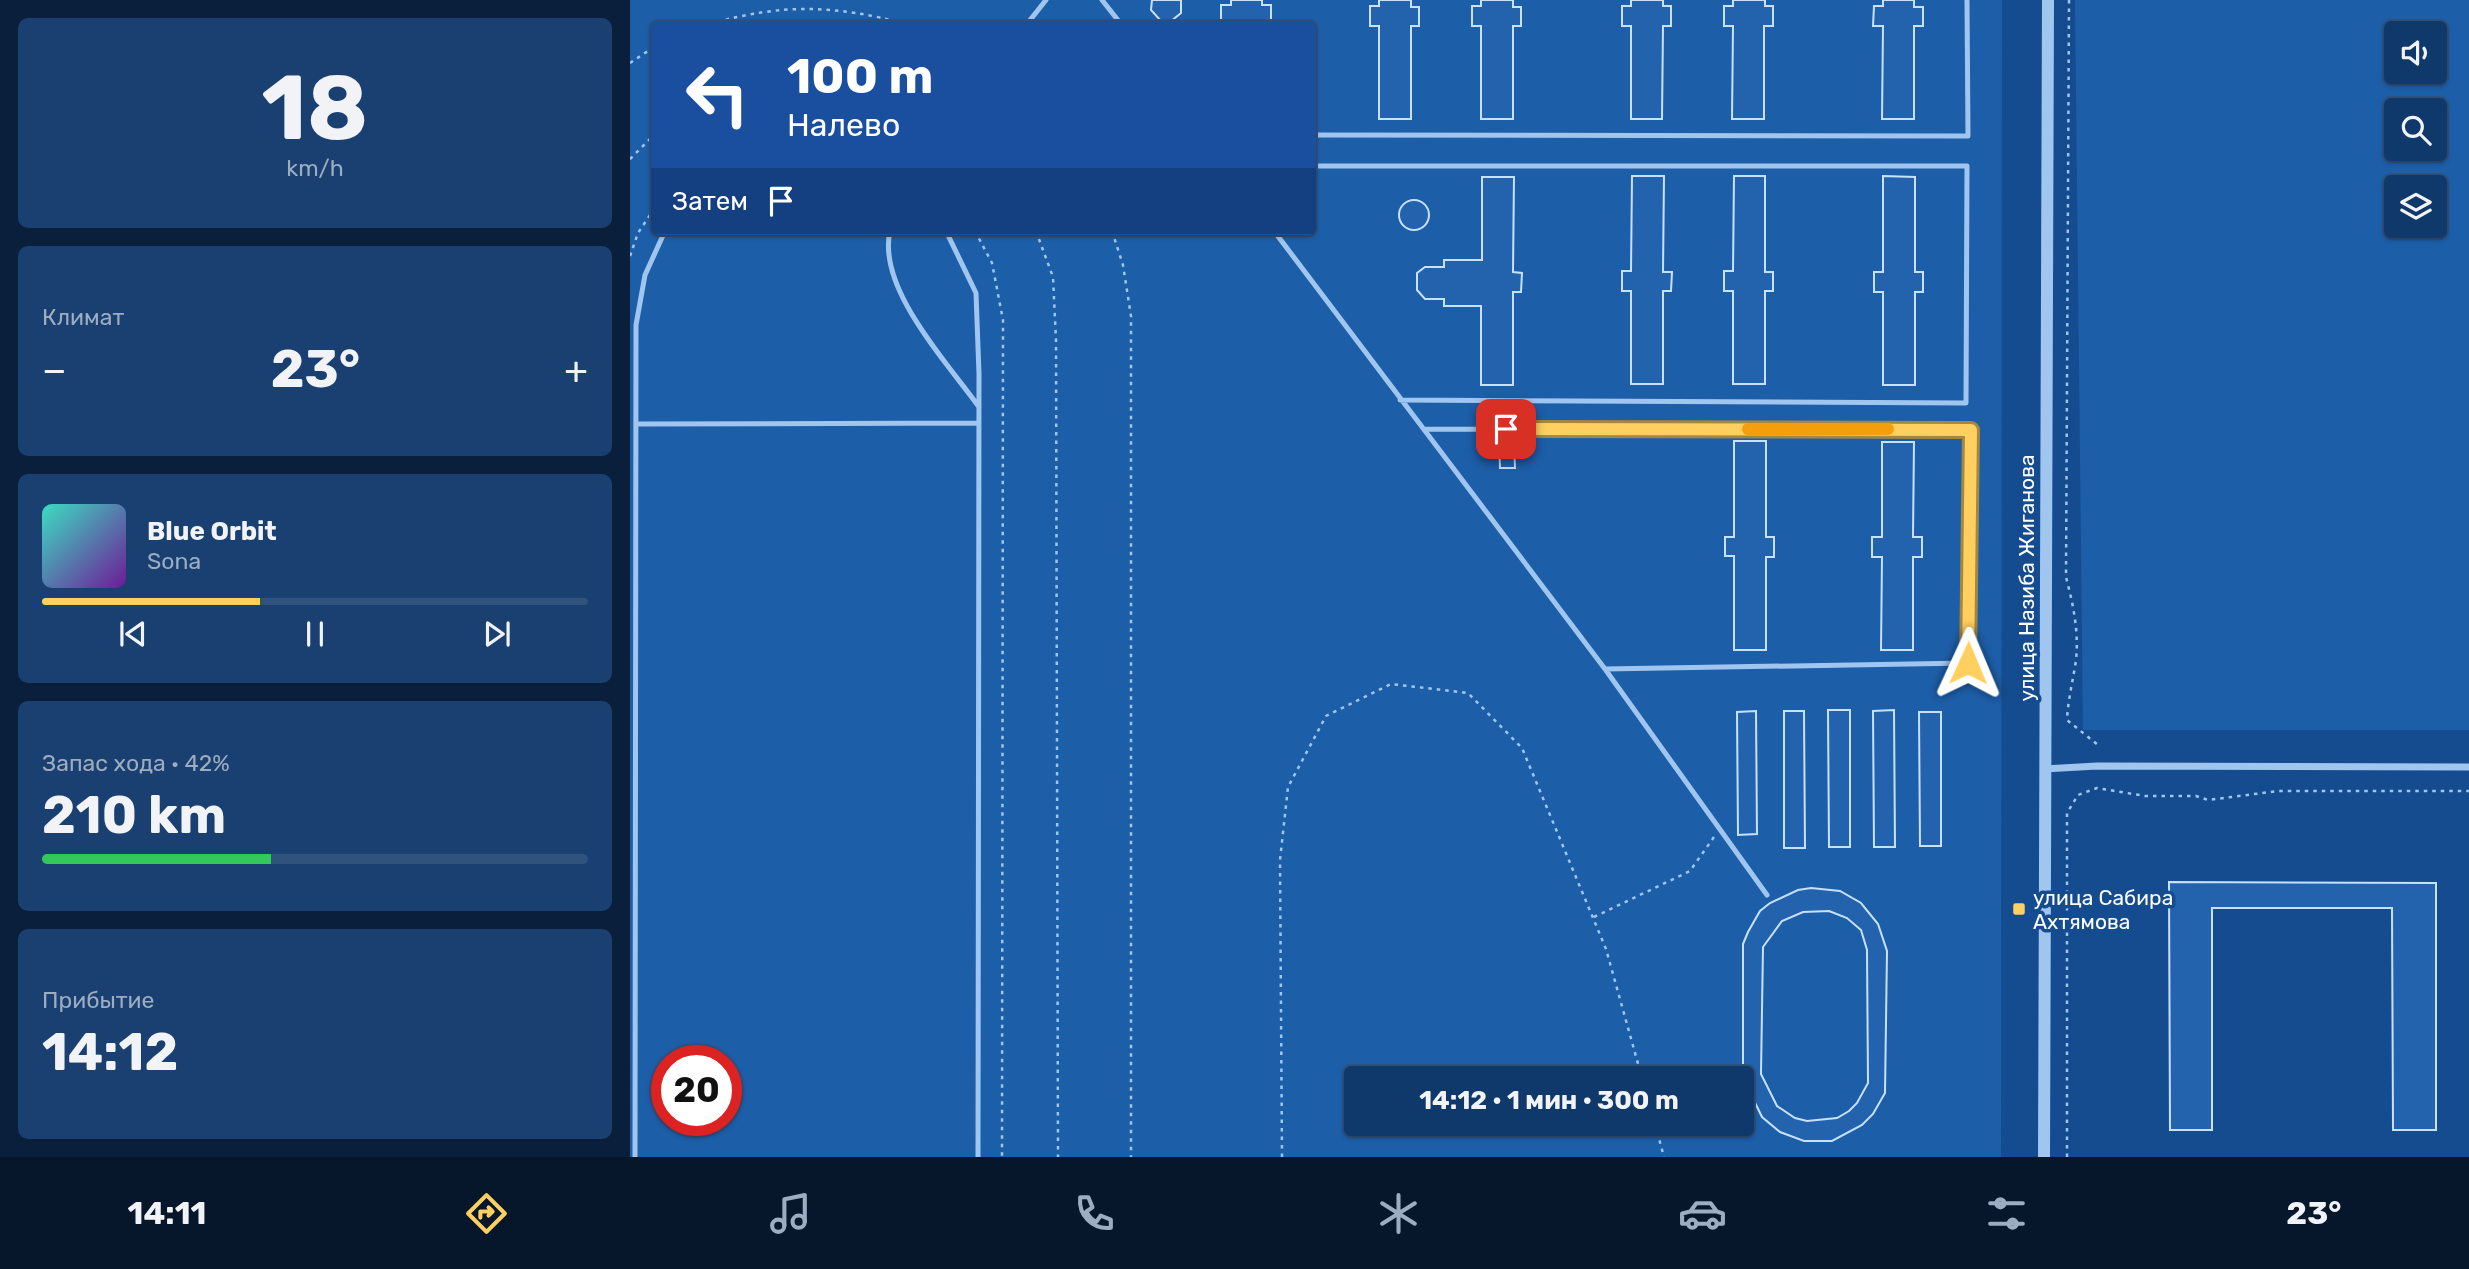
<!DOCTYPE html>
<html lang="ru">
<meta charset="utf-8">
<style>
body{margin:0;font-family:Rubik,sans-serif;background:#194071;color:#f1f3f6;height:100vh;display:flex;flex-direction:column;font-size:26px;white-space:nowrap}
*{box-sizing:border-box;margin:0}
p{font-size:23px;color:#9cacc1}
.icon{flex:none;width:38px;height:38px;fill:none;stroke:currentColor;stroke-width:2;stroke-linecap:round;stroke-linejoin:round}
.map{position:relative;flex:1;overflow:hidden}
.sheet{display:flex;flex-direction:column;gap:18px;padding:18px;background:#091f3b;width:630px}
.sheet>*{flex:none}
.guide{position:absolute;left:21px;top:21px;width:665px;height:214px;border-radius:7px;box-shadow:0 2px 5px #0004,0 0 0 2px #30537e;background:#1a4fa0;color:#fff;overflow:hidden}
.controls{position:absolute;left:1754px;top:21px;display:grid;gap:14px}
.controls a{display:grid;place-items:center;width:63px;height:63px;border-radius:7px;background:#10396b;box-shadow:0 2px 5px #0004,0 0 0 2px #30537e;font-size:35px}
.speed{position:absolute;left:21px;top:1045px;display:flex;gap:14px;font-size:35px;font-weight:700;text-align:center}
.speed>*{display:grid;place-content:center;width:91px;height:91px;border-radius:50%;background:#10396b;box-shadow:0 2px 5px #0004,0 0 0 2px #30537e;line-height:1}
.speed .limit{border:10px solid #d22;background:#fff;color:#111}
.pin{position:absolute;display:grid;place-items:center;width:60px;height:60px;color:#fff;margin:-30px;border-radius:14px;box-shadow:0 4px 10px #0006}
.me{position:absolute;width:77px;margin:-38px;rotate:1deg;stroke-linejoin:round;filter:drop-shadow(0 0 5px #0008)}
.turn{display:flex;align-items:center;gap:24px;height:147px;padding:0 21px;font-size:32px}
.turn .icon{width:91px;height:91px;stroke-width:2.5}
.turn b{display:block;font-size:49px;line-height:60px}
.then{display:flex;align-items:center;height:66px;padding:0 21px;background:#0003;gap:14px;font-size:26px}
.big{font-size:52px;font-weight:700;line-height:1.1}
.sheet .widget{flex:1;display:flex;flex-direction:column;justify-content:center;gap:10px;min-width:0;padding:0 24px;border-radius:10px;background:#194071}
.sheet .dial{align-items:center;gap:0}
.dial b{font-size:91px;line-height:1}
.song{display:flex;align-items:center;gap:21px}
.cover{width:84px;height:84px;border-radius:10px;background:linear-gradient(135deg,hsl(170 70% 55%),hsl(280 70% 35%))}
.played{height:7px;border-radius:4px;background:linear-gradient(90deg,#ffcf60 40%,#30537e 40%)}
.keys{display:flex;justify-content:space-around;direction:ltr}
.heat{display:flex;justify-content:space-between;align-items:center;font-size:38px;direction:ltr}
.charge{height:10px;border-radius:5px;background:linear-gradient(90deg,#34c759 42%,#30537e 0)}
.trip{position:absolute;left:714px;top:1066px;width:410px;height:70px;border-radius:7px;background:#10396b;box-shadow:0 2px 5px #0004,0 0 0 2px #30537e;font-weight:700;line-height:70px;text-align:center}
.tabs{display:flex;height:112px;justify-content:space-around;align-items:center;background:#06172b;color:#9cacc1}
.tabs .icon{width:49px;height:49px}
.tabs .on{color:#ffcf60}
.tabs b{font-size:32px;color:#f1f3f6}
main{display:flex;flex:1;min-height:0}
.map>svg:first-child{display:block}
.green{fill:#1d5ea9;fill-rule:evenodd}
.building{fill:#2363ae;stroke:#c7e0fc;stroke-width:2;fill-rule:evenodd}
.lines{fill:none;stroke-linecap:round;stroke-linejoin:round}
.path{stroke:#a0c6f0;stroke-width:2.5;stroke-dasharray:3.5 5;stroke-linecap:butt}
.service{stroke:#a0c6f0;stroke-width:5}
.minor{stroke:#a0c6f0;stroke-width:7}
.tertiary{stroke:#a0c6f0;stroke-width:12}
.route-casing{stroke:#a6873e;stroke-width:18}
.route{stroke:#ffcf60;stroke-width:12}
.slow{stroke:#f59e0b;stroke-width:12}
.poi-dot{fill:#ffcf60;stroke:#154c8f;stroke-width:2.5}
.labels{text-anchor:middle;dominant-baseline:central;stroke-width:7;stroke-linejoin:round;paint-order:stroke}
.street-label{font-size:21px;fill:#fff;stroke:#154c8f}
.poi-label{font-size:21px;fill:#fff;stroke:#154c8f;text-anchor:start}
</style>
<main>
<section class="sheet">
<div class="widget dial"><b>18</b><p>km/h</p></div>
<div class="widget"><p>Климат</p>
<div class="heat"><a>−</a><b class="big">23°</b><a>+</a></div>
</div>
<div class="widget">
<div class="song"><i class="cover"></i><div><b>Blue Orbit</b><p>Sona</p></div></div>
<div class="played"></div>
<div class="keys"><svg class="icon" aria-label="previous" viewBox="0 0 24 24"><path d="M18 5L8 12l10 7zM5 5v14"/></svg><svg class="icon" aria-label="pause" viewBox="0 0 24 24"><path d="M8 5v14M16 5v14"/></svg><svg class="icon" aria-label="next" viewBox="0 0 24 24"><path d="M6 5l10 7-10 7zM19 5v14"/></svg></div>
</div>
<div class="widget"><p>Запас хода · 42%</p><b class="big">210 km</b><div class="charge"></div></div>
<div class="widget"><p>Прибытие</p><b class="big">14:12</b></div>
</section>
<div class="map">
<svg width="1839" height="1157" viewBox="0 0 1839 1157">
<rect width="100%" height="100%" fill="#154c8f"/>
<path class="green" d="M0,0H1372L1371,1157H0ZM24,24H682V231H24ZM37,1060H96V1120H37ZM726,1078H1111V1124H726Z
M1445,0H1839V730H1453ZM1766,33H1804V72H1766ZM1766,110H1804V149H1766ZM1766,187H1804V226H1766Z"/>
<path class="building" d="M522,0H551V13L540,22L531,21L521,10Z
M601,0H632V5H641V24H591V5H601Z
M749,0H781V7H789V26H781V119H749V26H740V6H749Z
M851,0H883V7H891V26H883V119H851V26H842V6H851Z
M1001,0H1033V6H1041V26H1033L1032,119H1001V26H992V6H1001Z
M1103,0H1135V6H1143V26H1134V119H1102L1103,26H1094V6H1103Z
M1253,0H1284V7H1293V26H1284V119H1252L1253,26H1243L1244,6H1253Z
M1002,176H1034L1033,272H1042L1041,291H1033V384H1001V291H992V271H1001Z
M1104,176H1135V272H1143V291H1135V384H1103V291H1094V271H1103Z
M1253,176L1285,177V272H1293V292H1285V385H1253V292H1244V272H1253Z
M852,177H884L883,272L892,273L891,292H883V385H851V306H814V299H795L787,290V273L795,267H814V260H852Z
M769 215a15 15 0 1 1 30 0a15 15 0 1 1-30 0Z
M1104,441H1136V537H1144V557H1136V650H1104V556H1095V537H1104Z
M884,442L885,468H870L869,443Z
M1252,442H1284L1283,537H1292V557H1283V650H1251L1252,557H1242V537H1252Z
M1198,710H1220V847H1199Z
M1264,710L1265,847H1244L1243,711Z
M1126,711L1127,834L1108,835L1107,712Z
M1154,711H1174L1175,848H1154Z
M1289,712H1311V846H1290Z
M1539,882L1806,883V1130H1763L1762,908H1582V1130H1540Z
M1181,888L1210,891L1231,903L1248,924L1257,951L1255,1093L1243,1114L1232,1125L1202,1141H1174L1150,1132L1132,1117L1113,1078V944L1118,932L1130,911L1140,903L1168,890ZM1199,911L1217,918L1231,930L1237,950L1238,1083L1227,1103L1219,1111L1207,1118L1177,1121L1165,1118L1147,1106L1131,1074L1133,947L1152,921L1173,912Z"/>
<g class="lines">
<path class="path" d="M1439,0L1436,577C1443,604 1449,631 1446,660C1443,681 1438,699 1437,720L1468,745
M79,24C155,3 202,5 278,24
M0,63L24,47
M0,159L24,135
M345,231L362,263L373,320L372,1157
M406,231L423,277L426,340L428,1157
M482,231L493,265L501,316V1157
M0,256L8,233L24,209
M964,917L1060,871L1084,837
M1025,1124L1034,1157
M652,1157L650,860L658,787L696,716L761,684L838,693L892,748L976,949L1012,1078
M1437,1157V813L1448,795L1467,788L1515,796H1566L1578,800L1648,791H1839"/>
<path class="service" d="M472,0L491,24
M397,24L416,0
M682,135L1338,136L1337,0
M682,166H1337L1336,403L770,400
M260,231C247,288 316,361 349,407
M316,231L346,293L349,374L348,1157
M644,231L975,669L1137,895
M6,424L349,423
M794,429L1341,430L1338,663L975,669
M5,1157L6,325L15,275L35,231"/>
<path class="minor" d="M1414,769L1467,766L1839,767"/>
<path class="tertiary" d="M1414,1157L1418,0"/>
</g>
<g class="lines">
<defs>
<path id="route" d="M876,429L1341,430L1338,663"/>
</defs>
<use href="#route" class="route-casing"/>
<use href="#route" class="route"/>
<path class="slow" d="M1118,429H1258"/>
</g>
<rect class="poi-dot" x="1382" y="902" width="14" height="14" rx="3.5"/>
<g class="labels">
<g class="street-label">
<text transform="translate(1396 578) rotate(-90)">улица Назиба Жиганова</text>
</g>
<g class="poi-label">
<text x="1403" y="897">улица Сабира<tspan x="1403" dy="24">Ахтямова</tspan></text>
</g>
</g>
</svg>
<div class="controls">
<a><svg class="icon" aria-label="sound" viewBox="0 0 24 24"><path d="M4 9h4l5-4v14l-5-4H4zM17 9q2 3 0 6"/></svg></a>
<a><svg class="icon" aria-label="search" viewBox="0 0 24 24"><circle cx="10" cy="10" r="6"/><path d="M15 15l6 6"/></svg></a>
<a><svg class="icon" aria-label="layers" viewBox="0 0 24 24"><path d="M12 4l9 5-9 5-9-5zM3 14l9 5 9-5"/></svg></a>
</div>
<div class="speed"><div class="limit">20</div></div>
<div class="pin" style="left:876px;top:429px;background:#d93025"><svg class="icon" aria-label="arrive" viewBox="0 0 24 24"><path d="M6 21V4h12l-3 4 3 4H6"/></svg></div>
<svg class="me" style="left:1338px;top:663px" viewBox="-20 -20 40 40"><path d="M0-17L14 15 0 8-14 15z" fill="#ffcf60" stroke="#fff" stroke-width="4"/></svg>
<div class="trip">14:12 · 1 мин · 300 m</div>
<div class="guide">
<div class="turn"><svg class="icon" aria-label="left" viewBox="0 0 24 24"><path d="M17 20v-9H6M10 6l-5 5 5 5"/></svg><div><b>100 m</b>Налево</div></div>
<div class="then">Затем<svg class="icon" aria-label="arrive" viewBox="0 0 24 24"><path d="M6 21V4h12l-3 4 3 4H6"/></svg></div>
</div>
</div>
</main>
<nav class="tabs">
<b>14:11</b>
<svg class="icon on" aria-label="directions" viewBox="0 0 24 24"><path d="M12 3l9 9-9 9-9-9zM9 14v-3h6M13 9l2 2-2 2"/></svg>
<svg class="icon" aria-label="music" viewBox="0 0 24 24"><path d="M9 18V5l10-2v13"/><circle cx="6" cy="18" r="3"/><circle cx="16" cy="16" r="3"/></svg>
<svg class="icon" aria-label="phone" viewBox="0 0 24 24"><path d="M5 4h4l2 5-3 2q2 4 5 5l2-3 5 2v4C11 20 4 13 5 4z"/></svg>
<svg class="icon" aria-label="climate" viewBox="0 0 24 24"><path d="M12 3v18M4 7l16 10M4 17L20 7"/></svg>
<svg class="icon" aria-label="car" viewBox="0 0 24 24"><path d="M5 17H2v-5l4-1 3-4h7l3 4 3 1v5h-3M9 17h6M6 11h13"/><circle cx="7" cy="17" r="2"/><circle cx="17" cy="17" r="2"/></svg>
<svg class="icon" aria-label="filters" viewBox="0 0 24 24"><path d="M4 7h16M4 17h16"/><circle cx="9" cy="7" r="2"/><circle cx="15" cy="17" r="2"/></svg>
<b>23°</b>
</nav>
